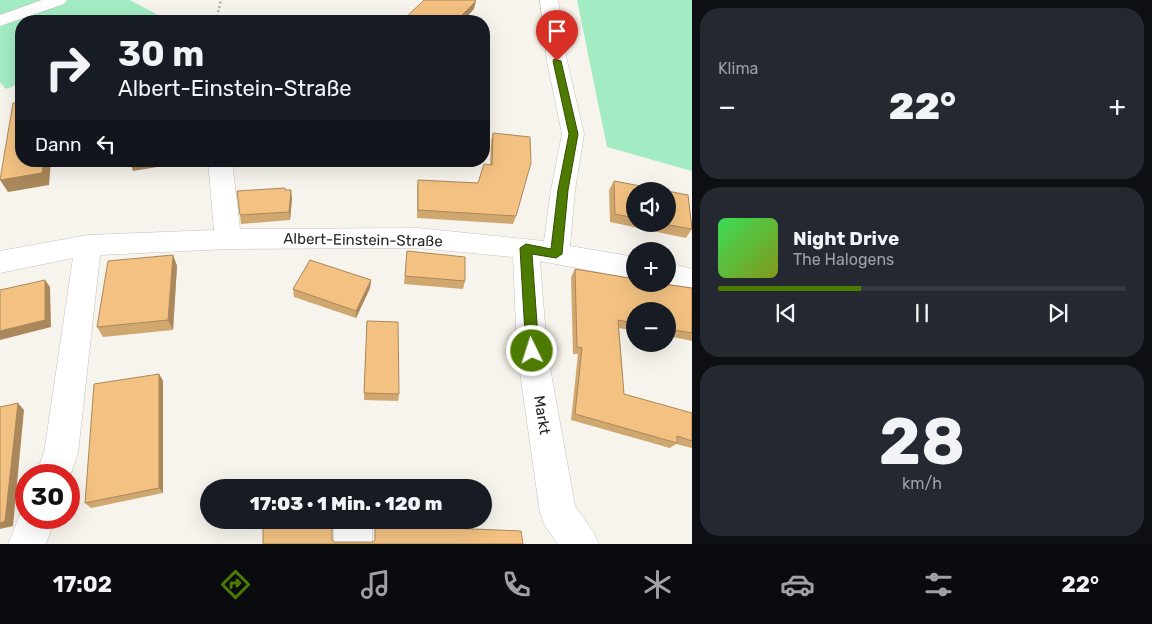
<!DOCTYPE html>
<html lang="de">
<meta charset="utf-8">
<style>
body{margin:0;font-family:Rubik,sans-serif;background:#242831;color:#f1f3f6;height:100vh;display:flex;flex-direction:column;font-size:19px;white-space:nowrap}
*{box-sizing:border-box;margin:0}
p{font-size:16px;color:#9ea1a6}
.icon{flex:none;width:28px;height:28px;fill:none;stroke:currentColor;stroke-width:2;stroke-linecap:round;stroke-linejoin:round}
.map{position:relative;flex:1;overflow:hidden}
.sheet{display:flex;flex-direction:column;gap:8px;padding:8px;background:#0d0f14;width:460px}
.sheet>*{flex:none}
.top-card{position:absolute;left:15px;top:15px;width:475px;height:152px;border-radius:20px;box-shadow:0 5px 20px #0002;background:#171b24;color:#f1f3f6;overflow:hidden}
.tools{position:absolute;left:626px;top:182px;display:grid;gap:10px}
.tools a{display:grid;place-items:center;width:50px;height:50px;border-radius:50%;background:#171b24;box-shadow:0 5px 20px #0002;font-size:25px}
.speed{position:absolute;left:15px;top:464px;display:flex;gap:10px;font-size:25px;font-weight:700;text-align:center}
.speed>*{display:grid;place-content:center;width:65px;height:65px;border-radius:50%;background:#171b24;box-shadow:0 5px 20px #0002;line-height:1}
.speed .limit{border:8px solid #d22;background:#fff;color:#111}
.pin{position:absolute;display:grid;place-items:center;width:42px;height:42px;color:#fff;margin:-51px -21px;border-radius:50% 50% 50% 0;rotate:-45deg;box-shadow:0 0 5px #0007}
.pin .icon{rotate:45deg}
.me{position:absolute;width:55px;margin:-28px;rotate:356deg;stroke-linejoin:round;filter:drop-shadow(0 0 4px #0008)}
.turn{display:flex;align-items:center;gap:18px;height:105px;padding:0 20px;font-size:22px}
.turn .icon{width:65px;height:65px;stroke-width:2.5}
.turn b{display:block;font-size:35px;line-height:42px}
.then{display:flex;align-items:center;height:48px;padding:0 20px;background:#0003;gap:10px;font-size:19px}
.big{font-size:38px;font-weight:800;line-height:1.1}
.sheet .tile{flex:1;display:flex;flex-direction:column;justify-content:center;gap:8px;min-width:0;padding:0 18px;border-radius:20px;background:#242831}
.sheet .dial{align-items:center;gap:0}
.dial b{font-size:65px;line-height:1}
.song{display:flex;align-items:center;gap:15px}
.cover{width:60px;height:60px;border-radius:8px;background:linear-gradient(135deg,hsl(130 70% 55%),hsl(70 70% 35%))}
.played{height:5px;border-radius:2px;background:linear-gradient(90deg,#4d7a00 35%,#363941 35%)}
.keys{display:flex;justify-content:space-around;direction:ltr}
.heat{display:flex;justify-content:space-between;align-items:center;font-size:28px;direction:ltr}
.trip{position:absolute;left:200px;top:479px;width:292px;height:50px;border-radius:25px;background:#171b24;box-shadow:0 5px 20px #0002;font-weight:800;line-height:50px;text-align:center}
.tabs{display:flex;height:80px;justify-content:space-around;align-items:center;background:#090b0e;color:#9ea1a6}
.tabs .icon{width:35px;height:35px}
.tabs .active{color:#4d7a00}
.tabs b{font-size:22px;color:#f1f3f6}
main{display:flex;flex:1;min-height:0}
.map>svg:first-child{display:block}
.green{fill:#a3ecc3}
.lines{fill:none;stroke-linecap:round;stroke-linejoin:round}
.minor-casing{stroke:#c4c2bb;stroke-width:1}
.path{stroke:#b1afa9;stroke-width:2.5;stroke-dasharray:2 2.5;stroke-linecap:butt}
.minor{fill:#fff;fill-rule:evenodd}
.wall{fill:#d1a770;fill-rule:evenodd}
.shaded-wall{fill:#aa885b}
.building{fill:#f3c282;stroke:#aa885b}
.route{fill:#4d7a00;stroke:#324f00}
.labels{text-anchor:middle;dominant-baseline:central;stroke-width:4.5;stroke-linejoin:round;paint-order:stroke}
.street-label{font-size:15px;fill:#272623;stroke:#fff}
</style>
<main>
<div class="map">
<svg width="692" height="544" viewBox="0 0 692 544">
<rect width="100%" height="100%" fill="#f6f4ec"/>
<path class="green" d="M0,0H130L156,14V21H21V83L6,89L0,82Z
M577,0H692V171L607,147Z"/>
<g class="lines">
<defs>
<path id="minor" d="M42,0H67L64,4L0,26V15Z
M540,0H558L567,61L584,134L575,190L570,246L635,257V279L540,261L547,351L575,506L593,531L599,544H558L545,526L540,513L517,351L513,257L418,248L228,249L100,255L78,453L69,479V475H35L44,453L73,258L0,273V251L88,235L214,230L208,161H232L240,229L418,228L544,241L551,190L562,134L547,61Z
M668,263L692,269V291L665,284H668Z
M26,504V518H55L46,544H8L24,505Z
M338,520H368L372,528V544H334V528Z"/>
</defs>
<use href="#minor" class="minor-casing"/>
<path class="path" d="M216,21L221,0"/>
<use href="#minor" class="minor"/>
</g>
<path class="wall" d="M493,133L516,216L513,224L417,218V188L418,180L478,183L490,165L491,141Z
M614,181L688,195L692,229L686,238L610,222L609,190ZM635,191H668V224H635Z
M285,190L292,198L290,220L241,224L240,215Z
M407,251L465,281L463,289L404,284Z
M173,255L177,266L173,330L103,337L97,327Z
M575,269L692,288V341L668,336V311H635V331L619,328L624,394L692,413V448L676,444L670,448L571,420L578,354H573L571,277Z
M371,280L370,288L356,318L294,297L293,289Z
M367,321L399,394L398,401L364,400Z
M159,374L163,381V493L91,508L85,503Z"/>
<path class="shaded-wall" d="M476,1L474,9L463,21H456Z
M44,161H51L49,185L8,192L0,180Z
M139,161H175V164L133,171L130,163Z
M291,190L292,198L290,220L289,212Z
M173,255L177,266L173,330L168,320Z
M45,280L50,287L51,327L0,340V331Z
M371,280L370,288L356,318V311Z
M159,374L163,381V493L159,488Z
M18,403L24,410L13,526L0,529V523Z
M334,520H337L332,528V523Z"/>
<path class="building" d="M424,0H474L476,1L456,21H402Z
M21,102V161H44L42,173L0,180L13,103Z
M493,133L530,137L531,163L516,216L418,210V180L478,183L484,164L492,165Z
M614,181L688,195L692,229L664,224H668V191H635V218L615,214Z
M285,188V190H291L289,212L240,215L237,191Z
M407,251L465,257V281L405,276Z
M173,255L168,320L97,327L108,261Z
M310,260L371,280L356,311L293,289Z
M575,269L635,279V284H663L692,288V333L668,329V311H635V323L618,320L624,394L692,413V441L677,436V443L575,414L582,348L577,347Z
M45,280V320L0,331V290Z
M367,321L398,322L399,394L364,393Z
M159,374V488L85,503L94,384Z
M18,403L5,521L0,523V407Z
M263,520H334L332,523V540L334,542H373L375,540V525L521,531L523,544H263Z"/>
<path class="route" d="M554,59L561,61L578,134L568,190L562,254L556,258L532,254L539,351L537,355L532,356L528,355L526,351L520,248L526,244L551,249L558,190L569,134L553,61Z"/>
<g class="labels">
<g class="street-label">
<text transform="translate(363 240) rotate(1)">Albert-Einstein-Straße</text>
<text transform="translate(542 415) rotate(81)">Markt</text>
</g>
</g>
</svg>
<div class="tools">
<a><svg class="icon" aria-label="sound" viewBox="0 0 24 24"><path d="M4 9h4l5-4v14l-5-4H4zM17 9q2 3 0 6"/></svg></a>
<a>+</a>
<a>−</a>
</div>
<div class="speed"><div class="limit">30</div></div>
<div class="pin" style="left:557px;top:61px;background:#d93025"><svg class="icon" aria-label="arrive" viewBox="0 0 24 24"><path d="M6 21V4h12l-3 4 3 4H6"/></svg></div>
<svg class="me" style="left:532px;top:351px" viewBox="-20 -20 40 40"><circle r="17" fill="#4d7a00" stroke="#fff" stroke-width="3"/><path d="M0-11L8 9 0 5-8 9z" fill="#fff"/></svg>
<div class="trip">17:03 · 1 Min. · 120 m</div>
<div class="top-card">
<div class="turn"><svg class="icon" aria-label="right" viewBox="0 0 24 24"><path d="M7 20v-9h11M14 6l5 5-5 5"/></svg><div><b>30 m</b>Albert-Einstein-Straße</div></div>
<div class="then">Dann<svg class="icon" aria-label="left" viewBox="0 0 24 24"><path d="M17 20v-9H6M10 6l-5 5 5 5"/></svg></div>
</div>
</div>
<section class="sheet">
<div class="tile"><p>Klima</p>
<div class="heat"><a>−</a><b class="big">22°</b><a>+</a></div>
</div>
<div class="tile">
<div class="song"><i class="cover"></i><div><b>Night Drive</b><p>The Halogens</p></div></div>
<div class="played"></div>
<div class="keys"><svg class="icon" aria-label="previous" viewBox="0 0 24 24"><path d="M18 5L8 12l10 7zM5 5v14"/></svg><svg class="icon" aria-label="pause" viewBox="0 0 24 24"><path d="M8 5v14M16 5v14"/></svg><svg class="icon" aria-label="next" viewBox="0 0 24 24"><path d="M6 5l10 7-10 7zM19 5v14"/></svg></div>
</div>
<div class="tile dial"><b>28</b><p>km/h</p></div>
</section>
</main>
<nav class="tabs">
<b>17:02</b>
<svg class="icon active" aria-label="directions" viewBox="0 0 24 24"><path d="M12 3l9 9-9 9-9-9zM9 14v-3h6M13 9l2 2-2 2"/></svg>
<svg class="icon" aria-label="music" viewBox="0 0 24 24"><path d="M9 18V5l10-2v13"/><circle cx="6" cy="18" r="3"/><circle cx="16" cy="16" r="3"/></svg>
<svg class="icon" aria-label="phone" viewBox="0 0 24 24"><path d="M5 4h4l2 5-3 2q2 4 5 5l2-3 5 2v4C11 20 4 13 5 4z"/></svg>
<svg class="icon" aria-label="climate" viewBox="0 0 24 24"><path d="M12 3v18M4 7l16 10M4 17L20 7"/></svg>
<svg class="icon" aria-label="car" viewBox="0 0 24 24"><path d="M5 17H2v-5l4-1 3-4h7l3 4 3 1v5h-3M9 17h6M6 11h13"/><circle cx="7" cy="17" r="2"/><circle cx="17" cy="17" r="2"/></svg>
<svg class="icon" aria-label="filters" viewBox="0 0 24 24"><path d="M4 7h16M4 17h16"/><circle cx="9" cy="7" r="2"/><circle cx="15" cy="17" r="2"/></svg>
<b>22°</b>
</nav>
